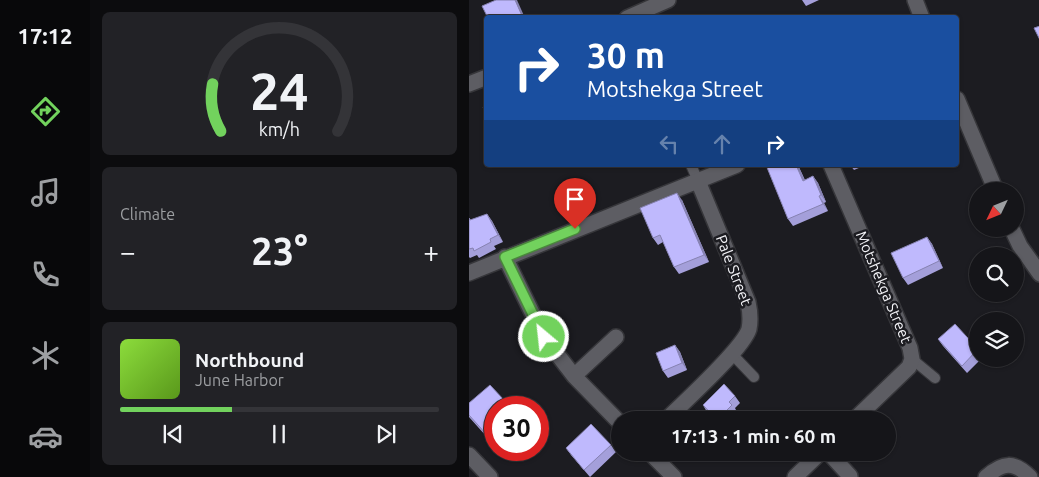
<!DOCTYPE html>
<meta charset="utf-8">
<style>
body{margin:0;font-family:Ubuntu,sans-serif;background:#222226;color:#f1f3f6;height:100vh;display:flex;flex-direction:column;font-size:19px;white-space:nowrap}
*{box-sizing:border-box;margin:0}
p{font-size:16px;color:#9d9fa2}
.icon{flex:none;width:28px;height:28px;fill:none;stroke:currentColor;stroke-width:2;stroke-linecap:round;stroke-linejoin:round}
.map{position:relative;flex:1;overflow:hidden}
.side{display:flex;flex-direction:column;gap:12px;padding:12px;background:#0c0c0e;width:379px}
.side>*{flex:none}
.guide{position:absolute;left:15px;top:15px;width:475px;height:152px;border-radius:5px;box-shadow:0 1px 4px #0004,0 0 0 1px #343438;background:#1a4fa0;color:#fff;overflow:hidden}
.needle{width:32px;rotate:227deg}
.buttons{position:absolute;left:500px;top:182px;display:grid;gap:10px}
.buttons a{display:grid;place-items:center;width:55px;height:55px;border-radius:50%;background:#151519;box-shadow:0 1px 4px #0004,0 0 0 1px #343438;font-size:25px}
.speed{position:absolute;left:15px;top:396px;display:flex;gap:10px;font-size:25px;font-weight:700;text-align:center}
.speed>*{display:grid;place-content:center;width:65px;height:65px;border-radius:50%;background:#151519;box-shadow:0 1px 4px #0004,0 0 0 1px #343438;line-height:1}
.speed .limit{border:8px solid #d22;background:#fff;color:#111}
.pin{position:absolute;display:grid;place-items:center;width:42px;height:42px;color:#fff;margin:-51px -21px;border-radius:50% 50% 50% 0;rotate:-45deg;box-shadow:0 0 5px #0007}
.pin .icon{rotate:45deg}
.me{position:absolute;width:55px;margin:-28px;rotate:332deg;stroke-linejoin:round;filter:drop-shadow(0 0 4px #0008)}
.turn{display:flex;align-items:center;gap:18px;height:105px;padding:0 20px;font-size:22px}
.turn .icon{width:65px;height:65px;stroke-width:2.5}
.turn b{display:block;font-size:35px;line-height:42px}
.lanes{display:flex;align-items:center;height:48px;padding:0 20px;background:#0003;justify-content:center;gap:25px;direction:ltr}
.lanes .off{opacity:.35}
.big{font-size:38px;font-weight:600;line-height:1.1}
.side .card{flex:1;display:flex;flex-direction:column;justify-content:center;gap:8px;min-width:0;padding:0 18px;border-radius:8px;background:#222226}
.side .dial{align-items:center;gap:0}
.dial svg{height:130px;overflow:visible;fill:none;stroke:#343438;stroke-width:7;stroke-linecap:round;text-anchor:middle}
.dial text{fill:#f1f3f6;stroke:none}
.song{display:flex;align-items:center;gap:15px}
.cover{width:60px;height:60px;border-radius:8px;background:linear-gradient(135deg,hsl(90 70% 55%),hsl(90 70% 35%))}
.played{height:5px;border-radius:2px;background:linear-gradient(90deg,#72d25d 35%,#343438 35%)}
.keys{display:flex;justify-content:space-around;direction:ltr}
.heat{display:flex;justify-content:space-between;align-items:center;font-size:28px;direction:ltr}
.trip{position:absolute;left:142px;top:411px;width:285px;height:50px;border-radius:25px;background:#151519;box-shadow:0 1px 4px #0004,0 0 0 1px #343438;font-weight:600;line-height:50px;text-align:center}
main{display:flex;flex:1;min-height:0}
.tab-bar{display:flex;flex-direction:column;width:90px;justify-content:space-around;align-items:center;background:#08080a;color:#9d9fa2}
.tab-bar .icon{width:35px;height:35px}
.tab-bar .on{color:#72d25d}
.tab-bar b{font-size:22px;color:#f1f3f6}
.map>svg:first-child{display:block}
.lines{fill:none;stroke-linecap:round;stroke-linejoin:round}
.lane-casing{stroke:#36363a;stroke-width:12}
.street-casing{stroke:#36363a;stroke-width:18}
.secondary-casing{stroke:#36363a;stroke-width:18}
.lane{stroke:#5d5d63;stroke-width:10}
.street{stroke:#5d5d63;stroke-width:15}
.secondary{stroke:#5d5d63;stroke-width:15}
.wall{fill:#a49fda}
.shaded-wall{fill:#8682b1}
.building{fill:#bfb9fd;stroke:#8682b1}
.route-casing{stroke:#4a883c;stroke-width:12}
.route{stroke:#72d25d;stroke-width:9}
.labels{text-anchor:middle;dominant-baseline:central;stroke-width:5;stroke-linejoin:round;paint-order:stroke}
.street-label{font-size:15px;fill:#f4f4f8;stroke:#1c1c21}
</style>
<main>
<nav class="tab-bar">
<b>17:12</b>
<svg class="icon on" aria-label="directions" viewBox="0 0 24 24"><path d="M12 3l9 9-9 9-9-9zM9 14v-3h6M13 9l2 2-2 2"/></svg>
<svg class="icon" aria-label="music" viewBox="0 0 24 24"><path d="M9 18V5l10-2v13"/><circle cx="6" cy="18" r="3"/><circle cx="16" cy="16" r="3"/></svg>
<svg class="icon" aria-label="phone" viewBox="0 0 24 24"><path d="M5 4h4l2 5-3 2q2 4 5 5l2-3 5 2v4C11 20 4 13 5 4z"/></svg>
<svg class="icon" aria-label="climate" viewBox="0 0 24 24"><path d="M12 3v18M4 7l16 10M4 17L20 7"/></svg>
<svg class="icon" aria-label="car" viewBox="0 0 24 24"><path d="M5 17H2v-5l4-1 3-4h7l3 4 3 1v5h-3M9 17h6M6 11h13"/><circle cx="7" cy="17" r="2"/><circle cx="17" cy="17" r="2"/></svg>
</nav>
<section class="side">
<div class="card dial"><svg viewBox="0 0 100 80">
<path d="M14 69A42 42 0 1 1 86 69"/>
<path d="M14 69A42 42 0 0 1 9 40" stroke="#72d25d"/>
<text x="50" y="56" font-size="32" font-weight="700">24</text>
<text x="50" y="72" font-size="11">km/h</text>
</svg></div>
<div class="card"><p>Climate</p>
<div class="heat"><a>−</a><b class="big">23°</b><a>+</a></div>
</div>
<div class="card">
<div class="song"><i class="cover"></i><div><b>Northbound</b><p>June Harbor</p></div></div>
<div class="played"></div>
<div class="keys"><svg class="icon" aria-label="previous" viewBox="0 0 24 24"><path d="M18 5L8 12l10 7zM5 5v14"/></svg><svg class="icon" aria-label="pause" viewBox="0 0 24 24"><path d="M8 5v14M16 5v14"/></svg><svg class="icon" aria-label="next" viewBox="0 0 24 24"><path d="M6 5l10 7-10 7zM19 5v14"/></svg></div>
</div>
</section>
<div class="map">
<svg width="571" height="477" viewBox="0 0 571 477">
<rect width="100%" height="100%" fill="#1c1c21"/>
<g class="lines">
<defs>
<path id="lane" d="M222,165L229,181
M263,354L285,377
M443,359L466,378"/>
<path id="street" d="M446,0L453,18
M488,99L527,191
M362,165L441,348L443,359L440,367L385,420
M543,229L551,246L571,274
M36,257L75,337L105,376L151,423
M0,273L268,165
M105,376L147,337
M197,420C215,402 274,349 280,329C282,319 281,311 279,302L229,181
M180,452L205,477
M359,452L381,476
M0,455L21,477
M326,477L352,452
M517,477C534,462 545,461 561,477"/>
<path id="secondary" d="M158,18L199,0
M0,84L18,77"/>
</defs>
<use href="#lane" class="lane-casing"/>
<use href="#street" class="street-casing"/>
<use href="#secondary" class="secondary-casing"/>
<use href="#lane" class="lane"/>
<use href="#street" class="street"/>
<use href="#secondary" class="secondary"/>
</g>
<path class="wall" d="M333,0H350L337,6Z
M297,165H329L336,180L344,176L349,183L357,202L355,203L359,211L324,226L319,219Z
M381,165H397L385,170Z
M213,200L240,262L210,274L205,267L194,242L189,245L184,238Z
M18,214L23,221L34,242L25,246L27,249L10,258L8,255L1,258L0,257V218L2,220Z
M458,237L463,244L474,268L439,285L434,278Z
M469,339L509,349V359H512L498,373L474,346Z
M206,345L211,352L218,370L199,378L194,371Z
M266,396L271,403L266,408L268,412L260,420H246L238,412L234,405Z
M35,400L40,407L26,408V446L0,417V403Z
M142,445L147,452L121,477L102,455L97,448Z
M30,450H53L41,461Z
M299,452H318L315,455L313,453L306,460Z"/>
<path class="shaded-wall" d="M46,0H48L56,18H54Z
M327,165H329L339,188L334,181Z
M344,176L349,183L357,202L352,195Z
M208,193L213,200L240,262L235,255Z
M350,196L355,203L359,211L354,204Z
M18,214L23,221L34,242L29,235Z
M458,237L463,244L474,268L470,261Z
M206,345L211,352L218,370L213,363Z"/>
<path class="building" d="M27,0H46L54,18H19L13,6Z
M571,26V40L565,28Z
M18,105V113L14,107Z
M297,165H327L334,181L344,176L352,195L350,196L354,204L319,219Z
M208,193L235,255L205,267L191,235L184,238L171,208Z
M18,214L29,235L21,239L22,242L5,251L4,248L0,249V218L1,220Z
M458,237L470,261L434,278L422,253Z
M486,324L509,349L493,366L469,339Z
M206,345L213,363L194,371L187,353Z
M255,384L266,396L260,402L263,405L248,420L234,405Z
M21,385L35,400L28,406L29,408H26V444L0,415V403Z
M317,414L323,420H311Z
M122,424L142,445L115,470L97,448Z
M32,450H40L36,454Z"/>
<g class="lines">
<defs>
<path id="route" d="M75,337L36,257L106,229"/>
</defs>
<use href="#route" class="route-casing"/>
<use href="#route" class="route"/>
</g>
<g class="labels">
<g class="street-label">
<text transform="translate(265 270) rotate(69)">Pale Street</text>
<text transform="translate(415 287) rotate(67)">Motshekga Street</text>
</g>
</g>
</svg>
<div class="buttons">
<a><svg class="needle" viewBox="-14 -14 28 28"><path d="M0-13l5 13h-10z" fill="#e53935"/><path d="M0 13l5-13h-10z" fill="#9d9fa2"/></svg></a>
<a><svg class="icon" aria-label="search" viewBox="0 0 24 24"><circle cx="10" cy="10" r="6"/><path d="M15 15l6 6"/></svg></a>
<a><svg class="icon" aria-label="layers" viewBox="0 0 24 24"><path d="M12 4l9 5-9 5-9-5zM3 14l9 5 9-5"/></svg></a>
</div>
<div class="speed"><div class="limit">30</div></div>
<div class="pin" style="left:106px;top:229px;background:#d93025"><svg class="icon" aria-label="arrive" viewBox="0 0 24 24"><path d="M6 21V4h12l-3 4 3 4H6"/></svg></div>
<svg class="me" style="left:75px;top:337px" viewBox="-20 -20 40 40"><circle r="17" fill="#72d25d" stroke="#fff" stroke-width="3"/><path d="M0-11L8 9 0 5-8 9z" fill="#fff"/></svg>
<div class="trip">17:13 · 1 min · 60 m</div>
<div class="guide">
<div class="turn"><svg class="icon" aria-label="right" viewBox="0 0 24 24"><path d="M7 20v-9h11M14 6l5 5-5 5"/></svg><div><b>30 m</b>Motshekga Street</div></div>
<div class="lanes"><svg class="icon off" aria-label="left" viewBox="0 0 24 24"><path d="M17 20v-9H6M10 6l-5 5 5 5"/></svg><svg class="icon off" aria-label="ahead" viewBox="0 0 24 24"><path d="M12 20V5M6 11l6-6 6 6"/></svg><svg class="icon" aria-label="right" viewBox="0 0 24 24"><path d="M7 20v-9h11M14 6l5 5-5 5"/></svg></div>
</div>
</div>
</main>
